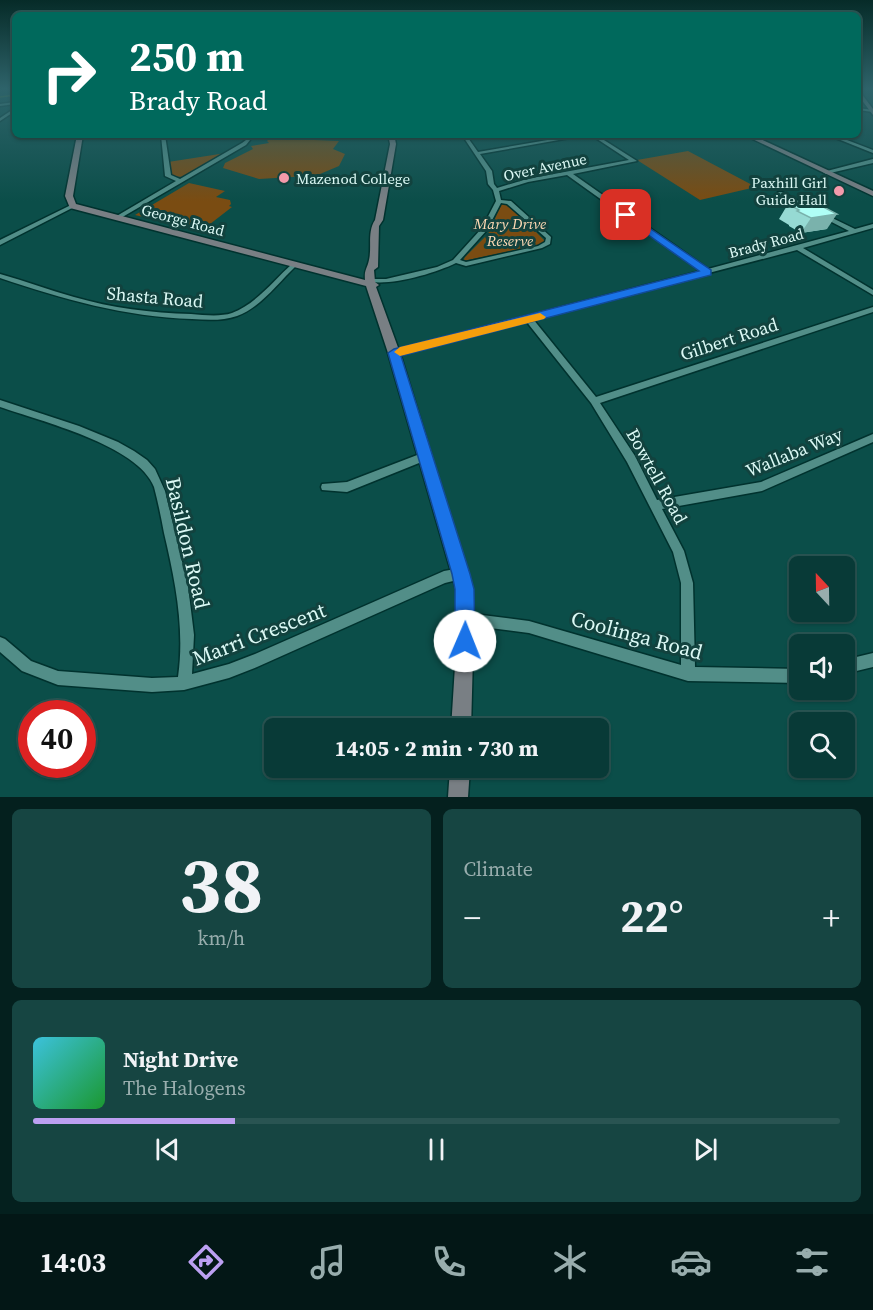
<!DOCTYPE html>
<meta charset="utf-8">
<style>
body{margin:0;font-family:"Source Serif 4",serif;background:#164542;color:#f1f3f6;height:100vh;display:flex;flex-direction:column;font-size:22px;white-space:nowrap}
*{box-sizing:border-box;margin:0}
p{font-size:20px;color:#98adad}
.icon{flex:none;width:33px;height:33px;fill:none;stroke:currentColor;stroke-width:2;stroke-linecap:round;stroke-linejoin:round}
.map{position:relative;height:797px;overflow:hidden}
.sheet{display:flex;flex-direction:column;gap:12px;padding:12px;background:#04201e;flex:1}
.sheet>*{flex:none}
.banner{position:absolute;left:12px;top:12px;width:849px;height:126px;border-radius:9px;box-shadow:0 2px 4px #0004,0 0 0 2px #295452;background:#00695c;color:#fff;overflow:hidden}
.needle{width:39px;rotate:338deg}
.buttons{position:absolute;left:789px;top:556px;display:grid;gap:12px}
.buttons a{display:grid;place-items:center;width:66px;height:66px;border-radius:9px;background:#083a37;box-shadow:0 2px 4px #0004,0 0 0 2px #295452;font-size:30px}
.speed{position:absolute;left:18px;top:700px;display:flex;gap:12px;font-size:30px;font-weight:700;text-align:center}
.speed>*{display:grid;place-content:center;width:78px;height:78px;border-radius:50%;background:#083a37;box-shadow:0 2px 4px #0004,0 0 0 2px #295452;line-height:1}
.speed .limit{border:9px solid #d22;background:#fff;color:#111}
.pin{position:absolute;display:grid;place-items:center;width:51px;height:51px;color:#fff;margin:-26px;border-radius:12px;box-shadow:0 3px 9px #0006}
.me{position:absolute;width:66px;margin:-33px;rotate:1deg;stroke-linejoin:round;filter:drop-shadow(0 0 4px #0008)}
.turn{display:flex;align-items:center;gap:21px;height:126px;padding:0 18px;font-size:27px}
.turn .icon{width:78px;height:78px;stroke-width:2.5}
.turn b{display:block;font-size:42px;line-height:51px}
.big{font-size:45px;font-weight:700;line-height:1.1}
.sheet .card{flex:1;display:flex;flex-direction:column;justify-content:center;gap:9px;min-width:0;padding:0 21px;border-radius:9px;background:#164542}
.sheet .dial{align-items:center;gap:0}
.dial b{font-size:78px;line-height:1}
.song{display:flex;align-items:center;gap:18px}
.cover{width:72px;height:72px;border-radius:9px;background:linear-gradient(135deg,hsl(190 70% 55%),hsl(130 70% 35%))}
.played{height:6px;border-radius:3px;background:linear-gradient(90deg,#bca0f2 25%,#295452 25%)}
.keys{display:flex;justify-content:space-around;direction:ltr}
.heat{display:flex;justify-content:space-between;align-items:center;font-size:33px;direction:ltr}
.sheet .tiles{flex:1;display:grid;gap:12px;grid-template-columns:1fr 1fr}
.card:last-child{grid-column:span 2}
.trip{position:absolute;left:264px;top:718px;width:345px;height:60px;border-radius:9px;background:#083a37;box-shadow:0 2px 4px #0004,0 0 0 2px #295452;font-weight:700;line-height:60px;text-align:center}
.menu{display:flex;height:96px;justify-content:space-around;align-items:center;background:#031716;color:#98adad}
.menu .icon{width:42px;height:42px}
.menu .current{color:#bca0f2}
.menu b{font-size:27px;color:#f1f3f6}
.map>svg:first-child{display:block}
.green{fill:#7a4c12}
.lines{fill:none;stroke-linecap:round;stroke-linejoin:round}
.stream{stroke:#638524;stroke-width:1.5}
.street-casing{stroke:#00322e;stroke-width:3}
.secondary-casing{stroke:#00322e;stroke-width:3}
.street{fill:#528e88;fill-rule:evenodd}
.secondary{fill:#797f84;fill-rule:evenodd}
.wall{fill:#96dad3}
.shaded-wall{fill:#7ab2ac}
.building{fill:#affef5;stroke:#7ab2ac;stroke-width:1.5}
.route{fill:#1a73e8;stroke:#114b97;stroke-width:1.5}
.slow{fill:#f59e0b}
.poi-dot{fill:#f39aab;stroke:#12423e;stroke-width:2}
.labels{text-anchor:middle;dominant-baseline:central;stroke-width:6;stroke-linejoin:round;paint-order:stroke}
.far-street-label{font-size:15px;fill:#dbf9f5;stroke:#12423e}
.far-poi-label{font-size:15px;fill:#dbf9f5;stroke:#12423e;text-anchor:start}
.far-park-label{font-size:15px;font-style:italic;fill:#fed9b4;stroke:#12423e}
.street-label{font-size:18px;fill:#dbf9f5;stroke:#12423e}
.near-street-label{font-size:21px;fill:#dbf9f5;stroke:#12423e}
</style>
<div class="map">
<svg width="873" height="797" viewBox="0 0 873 797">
<rect width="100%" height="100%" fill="#0b4e49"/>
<path class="green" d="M267,135H321L315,140L339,141L333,149L345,154L339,166L320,174L309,176L259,179L223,168L225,163L253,149L251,146L269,143L267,141L269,139L262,138Z
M688,151L756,187L700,200L637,160Z
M226,153L183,177L171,176L168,162Z
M189,183L225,191L216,197L230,200L231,204L229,206L232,207L201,231L135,215Z
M502,203H507L545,241L540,245L463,261L465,257L488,234Z"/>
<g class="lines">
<path class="stream" d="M0,97L15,95"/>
<defs>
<path id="street" d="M15,102V104L0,106V104Z
M15,108V111L0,121V118Z
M858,108L873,110V112L858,110Z
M161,135H165L171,175L180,179L242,143L246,140L244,135H248L250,140L246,145L119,219H115V217L176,181L165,176Z
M462,135H466L478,152L577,135H587L480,154L492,171L494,184L497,188L527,179L629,160L591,135H596L637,161L573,174L708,269L849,231L820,216V214H824L855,229L873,224V228L803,248L873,290V295L797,250L533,319L596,397L873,307V312L600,403L635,456L657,500L761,482L873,434V442L762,491L662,509L684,551L693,583L695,667L800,669V683L688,681L529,633L466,625L462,623L460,619L462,615L466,613L529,621L681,665V583L673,552L627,462L591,403L526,321L394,356L391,355L390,353L391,351L701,271L567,175L528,182L499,191L501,200L511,201L551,237L550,244L542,248L466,266L456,263C436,273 394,285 372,282L370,281L374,279H386L437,267L453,260L482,228L496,201L493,190L488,184L486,171ZM501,203L507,204L546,238L545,242L538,246L466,262L460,260L487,230Z
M828,135H834L873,150V153Z
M873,159V163L826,174L823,172Z
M778,192H782L810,207L805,208L778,194Z
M71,205L76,206L0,245V240Z
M294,263L297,265L296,266C278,283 261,307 237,316C223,321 207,320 192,319C125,317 63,299 0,278V274C25,281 49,290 74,297C112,308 151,313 191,314C204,315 220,317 232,313C256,304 274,280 292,264Z
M0,400L79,426L118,442L134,451L147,460L155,469L165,491L188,586L194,635L192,674L229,664L255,654L444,571L461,568L465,570L467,574L465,578L445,583L257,667L229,678L184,690L152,692L58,685L22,671L0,652V637L5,639L31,661L58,671L152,678L178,677C185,628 175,580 164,533C161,517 158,502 154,487C138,445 40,421 0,407Z
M425,452L429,453L430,456L429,459L347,492L322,490L321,487L322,484L347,482Z
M873,653V667L844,674V660Z"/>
<path id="secondary" d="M858,89L873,109V115L858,95Z
M77,135H83L73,196L76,204L365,280C364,270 367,269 369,260C372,247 367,232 375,220L390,144L389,139L392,135H398L395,139L396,144L383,220L379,226L378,267L374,270L375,282L379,285L376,287L400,353L472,589L474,619L471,729H451L458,619L456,589L388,353L366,286L70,208L65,196Z
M744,135H752L873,191V196Z
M450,768H470L468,797H448Z"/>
</defs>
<use href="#street" class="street-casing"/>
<use href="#secondary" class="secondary-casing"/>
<use href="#street" class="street"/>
<use href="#secondary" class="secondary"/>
</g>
<path class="wall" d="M808,199L827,229L801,233L789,226V225L779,219L788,204Z"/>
<path class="shaded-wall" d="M837,214L827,229L801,233L811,218Z"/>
<path class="building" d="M808,199L837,214L811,218L797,211L799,210L788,204Z"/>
<linearGradient id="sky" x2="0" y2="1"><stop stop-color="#062b28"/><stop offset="0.44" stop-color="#2e636a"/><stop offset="1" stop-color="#2e636a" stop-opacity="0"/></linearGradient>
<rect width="873" height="201" fill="url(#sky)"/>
<path class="route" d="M626,212L711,270V275L401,356L470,574L474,589L475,641L472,648L465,651L458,648L455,641V589L452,574L388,353L394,349L699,271L623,217L622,215Z"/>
<path class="slow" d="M540,313L546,317L544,319L400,356L394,352L400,347Z"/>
<g class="poi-dot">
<circle cx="284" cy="178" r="6"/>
<circle cx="839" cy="191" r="6"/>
</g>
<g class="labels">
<g class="far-street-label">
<text transform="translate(545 167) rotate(-12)">Over Avenue</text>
<text transform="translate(183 220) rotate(15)">George Road</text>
<text transform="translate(766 243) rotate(-15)">Brady Road</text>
</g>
<g class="far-poi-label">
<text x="296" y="178">Mazenod College</text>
<text x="827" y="182" text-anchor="end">Paxhill Girl<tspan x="827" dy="17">Guide Hall</tspan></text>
</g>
<g class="far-park-label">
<text x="510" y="223">Mary Drive<tspan x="510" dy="17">Reserve</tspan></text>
</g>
<g class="street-label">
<text transform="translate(155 297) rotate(5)">Shasta Road</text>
<text transform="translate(729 339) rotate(-18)">Gilbert Road</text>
<text transform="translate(794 452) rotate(-22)">Wallaba Way</text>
<text transform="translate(657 476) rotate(61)">Bowtell Road</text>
</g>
<g class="near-street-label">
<text transform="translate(188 543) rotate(77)">Basildon Road</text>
<text transform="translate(259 634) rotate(-21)">Marri Crescent</text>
<text transform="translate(637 635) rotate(15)">Coolinga Road</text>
</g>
</g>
</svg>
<div class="buttons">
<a><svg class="needle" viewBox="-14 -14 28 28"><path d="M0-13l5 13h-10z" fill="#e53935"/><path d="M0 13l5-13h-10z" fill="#98adad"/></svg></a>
<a><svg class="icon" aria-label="sound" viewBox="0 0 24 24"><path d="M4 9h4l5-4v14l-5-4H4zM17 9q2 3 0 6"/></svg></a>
<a><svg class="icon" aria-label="search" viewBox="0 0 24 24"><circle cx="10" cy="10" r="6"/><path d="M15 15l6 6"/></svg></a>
</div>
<div class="speed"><div class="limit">40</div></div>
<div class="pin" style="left:626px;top:215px;background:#d93025"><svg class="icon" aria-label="arrive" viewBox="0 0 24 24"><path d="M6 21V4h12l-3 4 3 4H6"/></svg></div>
<svg class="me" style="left:465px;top:641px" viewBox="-20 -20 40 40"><circle r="19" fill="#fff"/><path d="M0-13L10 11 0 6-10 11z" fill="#1a73e8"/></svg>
<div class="trip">14:05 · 2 min · 730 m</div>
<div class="banner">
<div class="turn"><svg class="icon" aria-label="right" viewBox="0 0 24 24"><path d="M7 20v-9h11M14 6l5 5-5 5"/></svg><div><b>250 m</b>Brady Road</div></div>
</div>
</div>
<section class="sheet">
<div class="tiles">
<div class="card dial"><b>38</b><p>km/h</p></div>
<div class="card"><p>Climate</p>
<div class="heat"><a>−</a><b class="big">22°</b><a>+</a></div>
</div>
<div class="card">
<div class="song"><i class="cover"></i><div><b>Night Drive</b><p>The Halogens</p></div></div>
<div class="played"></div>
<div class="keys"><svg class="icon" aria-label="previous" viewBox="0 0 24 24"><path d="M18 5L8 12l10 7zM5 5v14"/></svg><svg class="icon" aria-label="pause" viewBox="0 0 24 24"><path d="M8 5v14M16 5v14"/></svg><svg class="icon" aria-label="next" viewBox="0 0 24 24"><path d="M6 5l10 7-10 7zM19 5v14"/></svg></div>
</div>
</div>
</section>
<nav class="menu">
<b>14:03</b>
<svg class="icon current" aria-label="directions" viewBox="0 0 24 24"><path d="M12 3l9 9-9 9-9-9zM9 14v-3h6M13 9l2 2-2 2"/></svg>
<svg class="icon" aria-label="music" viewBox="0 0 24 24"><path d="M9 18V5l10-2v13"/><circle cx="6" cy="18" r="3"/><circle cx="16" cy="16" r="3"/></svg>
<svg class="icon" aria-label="phone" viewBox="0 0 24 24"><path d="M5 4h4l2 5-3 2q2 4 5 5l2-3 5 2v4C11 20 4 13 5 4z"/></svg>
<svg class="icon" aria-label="climate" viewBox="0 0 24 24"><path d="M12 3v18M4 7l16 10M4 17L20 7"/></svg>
<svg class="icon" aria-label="car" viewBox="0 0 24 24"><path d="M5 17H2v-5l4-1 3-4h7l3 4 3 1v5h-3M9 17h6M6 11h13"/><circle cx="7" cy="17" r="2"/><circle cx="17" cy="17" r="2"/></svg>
<svg class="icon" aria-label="filters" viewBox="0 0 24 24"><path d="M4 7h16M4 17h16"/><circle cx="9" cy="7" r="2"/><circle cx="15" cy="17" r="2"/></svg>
</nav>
